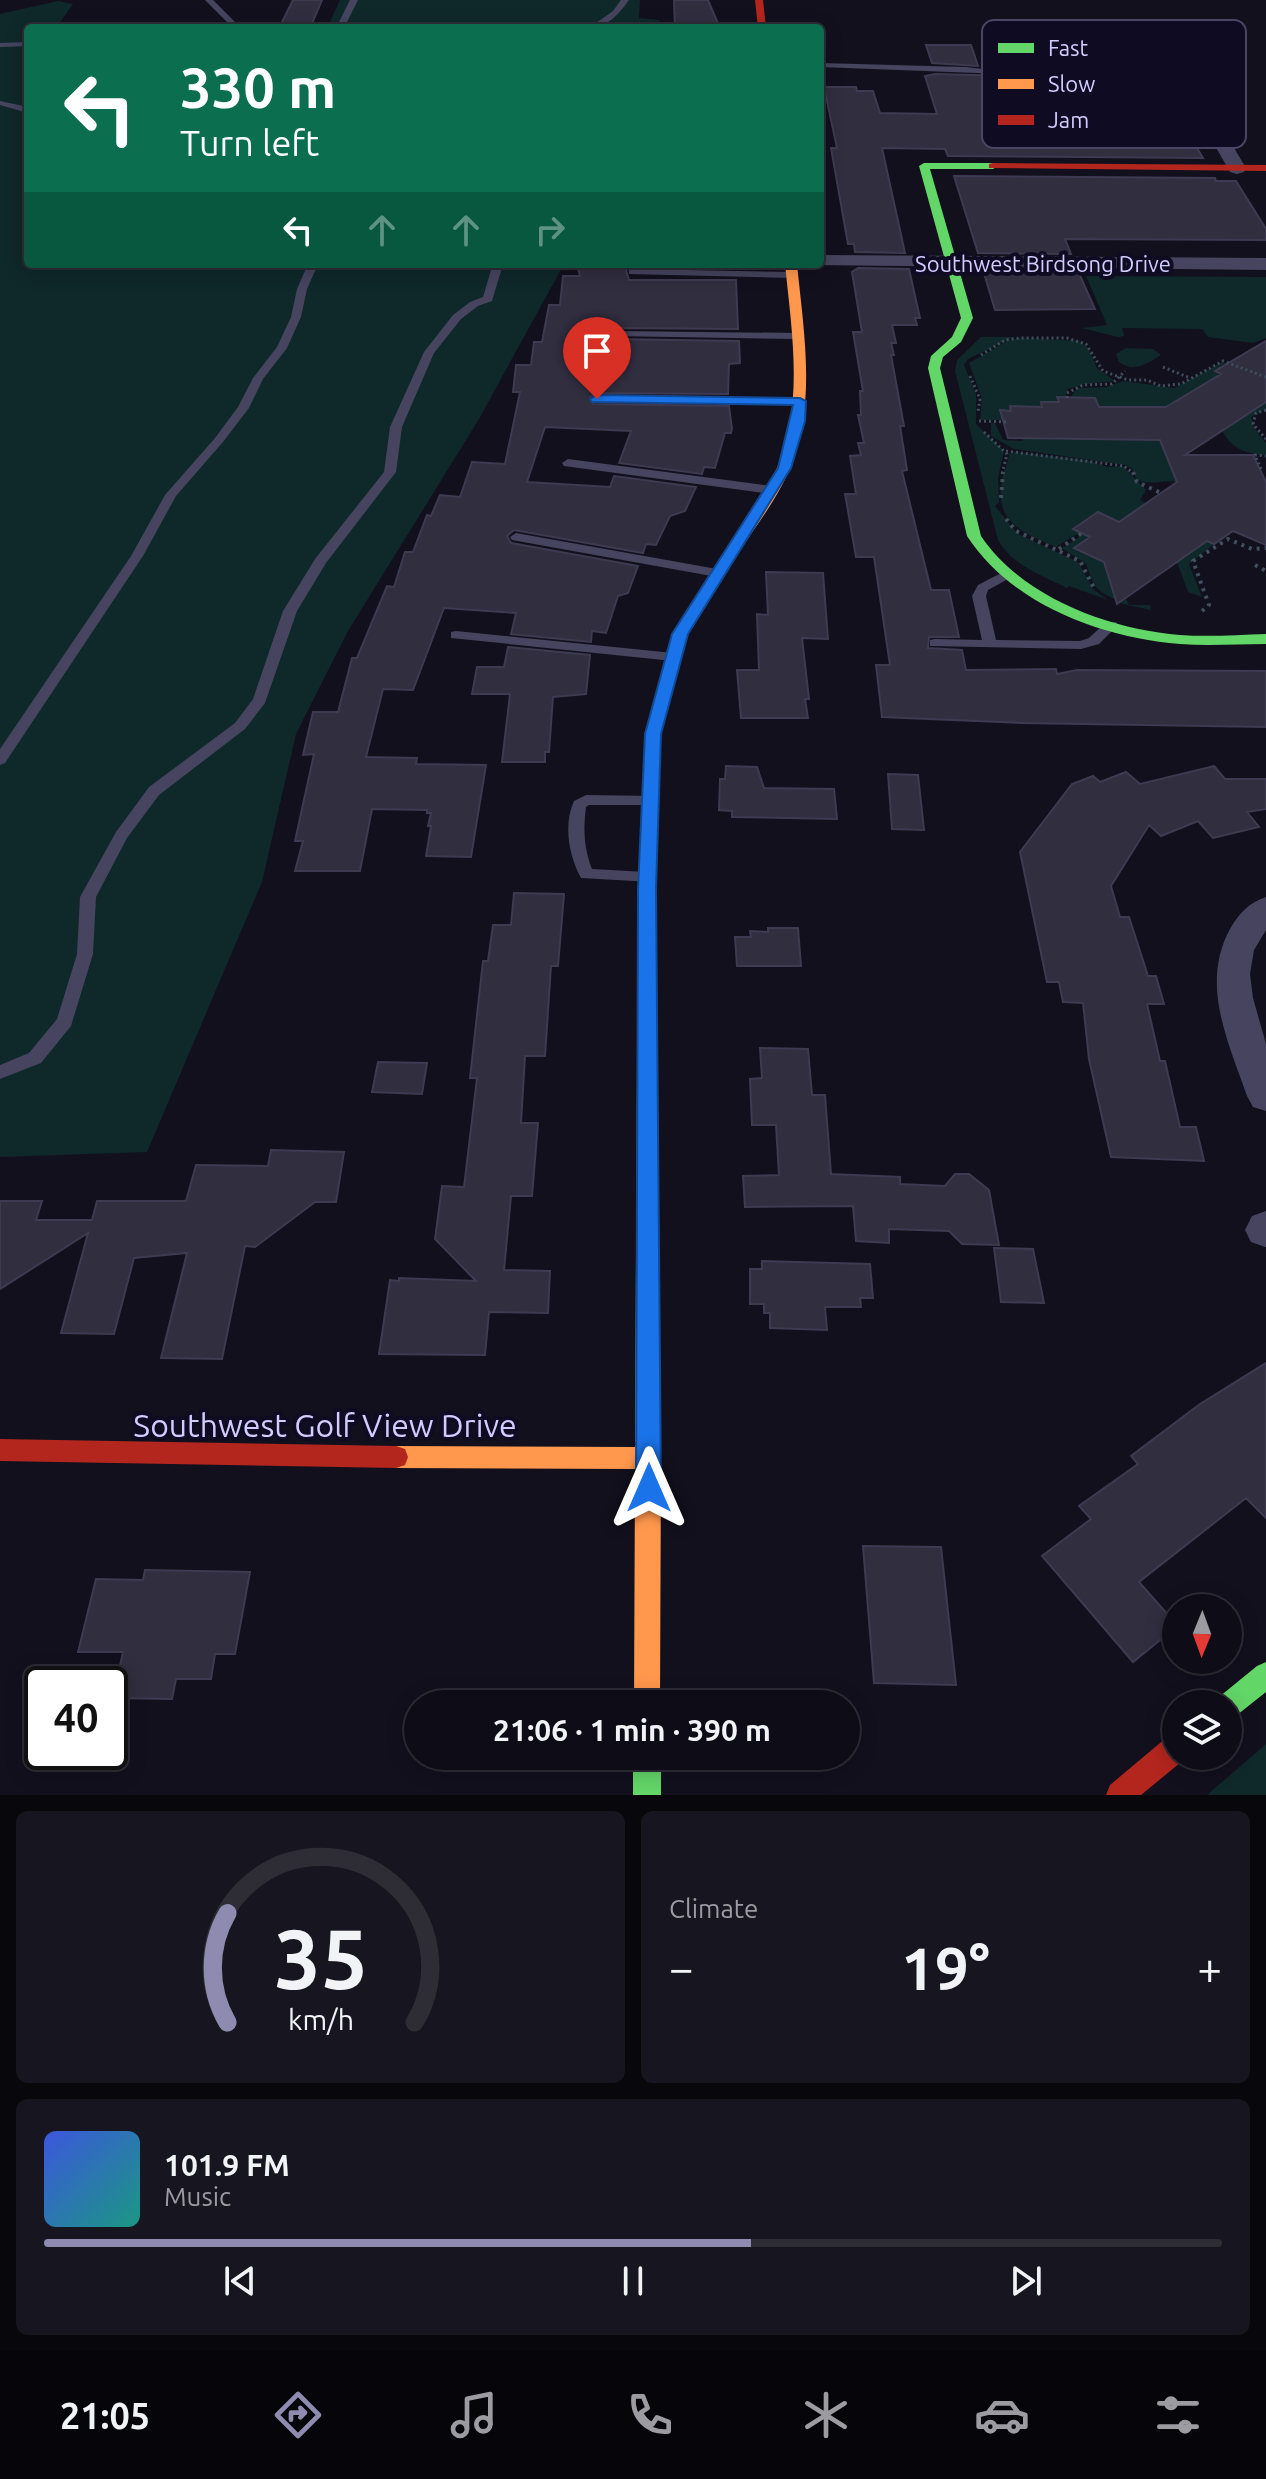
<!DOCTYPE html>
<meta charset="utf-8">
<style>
body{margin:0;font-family:Ubuntu,sans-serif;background:#17151f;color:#f1f3f6;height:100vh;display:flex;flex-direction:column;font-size:30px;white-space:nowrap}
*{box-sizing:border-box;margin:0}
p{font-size:26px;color:#9b9ba1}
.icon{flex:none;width:44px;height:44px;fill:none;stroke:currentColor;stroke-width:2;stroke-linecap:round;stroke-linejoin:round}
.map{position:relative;height:1795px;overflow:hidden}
.drawer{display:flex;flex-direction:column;gap:16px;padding:16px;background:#08070c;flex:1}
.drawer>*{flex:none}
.top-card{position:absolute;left:24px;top:24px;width:800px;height:244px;border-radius:8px;box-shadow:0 4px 20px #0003,0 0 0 2px #2e2c35;background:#0b6e4f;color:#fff;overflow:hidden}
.needle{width:52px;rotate:181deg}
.fabs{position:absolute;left:1162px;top:1594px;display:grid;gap:16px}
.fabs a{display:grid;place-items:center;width:80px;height:80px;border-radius:50%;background:#0e0c16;box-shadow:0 4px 20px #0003,0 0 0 2px #2e2c35;font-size:40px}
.speed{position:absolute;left:24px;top:1666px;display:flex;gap:16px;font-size:40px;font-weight:700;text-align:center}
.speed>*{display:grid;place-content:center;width:104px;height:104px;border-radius:50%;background:#0e0c16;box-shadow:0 4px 20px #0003,0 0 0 2px #2e2c35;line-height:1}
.speed .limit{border:4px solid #111;border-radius:12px;background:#fff;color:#111}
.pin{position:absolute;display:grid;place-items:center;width:68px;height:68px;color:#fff;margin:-82px -34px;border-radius:50% 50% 50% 0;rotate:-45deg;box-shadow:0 0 8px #0007}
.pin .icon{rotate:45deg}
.me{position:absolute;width:88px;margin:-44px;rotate:0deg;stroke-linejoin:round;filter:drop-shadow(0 0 6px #0008)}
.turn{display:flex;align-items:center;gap:28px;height:168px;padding:0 24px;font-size:36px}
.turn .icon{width:104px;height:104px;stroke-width:2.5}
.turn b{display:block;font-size:56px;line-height:68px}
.lanes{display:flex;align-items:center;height:76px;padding:0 24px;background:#0003;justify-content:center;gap:40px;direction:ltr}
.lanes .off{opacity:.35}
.big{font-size:60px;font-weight:700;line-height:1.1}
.drawer .widget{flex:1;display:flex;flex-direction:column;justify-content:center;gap:12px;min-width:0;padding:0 28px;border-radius:12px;background:#17151f}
.drawer .dial{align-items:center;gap:0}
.dial svg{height:208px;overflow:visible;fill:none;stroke:#2e2c35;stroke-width:7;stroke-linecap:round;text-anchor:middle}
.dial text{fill:#f1f3f6;stroke:none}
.song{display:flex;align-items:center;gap:24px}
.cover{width:96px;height:96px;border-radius:12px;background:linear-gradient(135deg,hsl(230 70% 55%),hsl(170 70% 35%))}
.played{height:8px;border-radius:4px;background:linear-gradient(90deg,#8f8ab0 60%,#2e2c35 60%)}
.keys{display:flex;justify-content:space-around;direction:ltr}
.heat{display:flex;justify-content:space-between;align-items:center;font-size:44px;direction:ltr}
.drawer .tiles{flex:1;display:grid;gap:16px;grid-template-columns:1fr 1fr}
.widget:last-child{grid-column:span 2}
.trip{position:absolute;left:404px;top:1690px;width:456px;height:80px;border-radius:40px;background:#0e0c16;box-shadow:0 4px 20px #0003,0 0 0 2px #2e2c35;font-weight:700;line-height:80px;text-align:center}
.tab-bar{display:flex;height:128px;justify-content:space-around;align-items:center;background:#060509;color:#9b9ba1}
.tab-bar .icon{width:56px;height:56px}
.tab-bar .current{color:#8f8ab0}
.tab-bar b{font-size:36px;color:#f1f3f6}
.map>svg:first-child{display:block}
.green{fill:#0f282a}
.building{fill:#302e3f;stroke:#3e3a51;stroke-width:2}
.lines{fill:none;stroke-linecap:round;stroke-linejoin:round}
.path-far1{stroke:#404e5e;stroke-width:3;stroke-dasharray:2 3;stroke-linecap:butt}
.path{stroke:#404e5e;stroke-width:4;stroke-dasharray:3 5;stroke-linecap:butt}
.lane{fill:#46445e;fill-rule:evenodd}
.street{fill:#46445e;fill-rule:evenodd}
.fast{fill:#63d668;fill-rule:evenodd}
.slow{fill:#ff974d;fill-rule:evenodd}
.jam{fill:#b3261e;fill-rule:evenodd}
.route{fill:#1a73e8;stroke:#114b97;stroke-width:2}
.labels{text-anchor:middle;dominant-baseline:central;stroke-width:8;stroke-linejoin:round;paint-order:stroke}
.far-street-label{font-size:22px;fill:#d3ccff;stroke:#0f0b22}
.near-street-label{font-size:32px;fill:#d3ccff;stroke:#0f0b22}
.key{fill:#0f0b22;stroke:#4a4564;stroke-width:2}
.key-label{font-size:22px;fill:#d3ccff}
</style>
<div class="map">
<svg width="1266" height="1795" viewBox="0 0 1266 1795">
<rect width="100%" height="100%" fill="#12101d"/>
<path class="green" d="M340,0H640L639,18L659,20L661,24L641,28H327Z
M58,1L73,4L59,24L64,28H28V264H564L479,419L348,631L296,734L262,882L147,1152L0,1157V14Z
M1086,276L1266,277V338L1253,343L1208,337L1202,329L1122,328L1124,336L1118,337L1082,328L1107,325Z
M981,337H1014L968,359L964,365L976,394V424L1004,451L998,478L999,502L995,506L1018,534L1078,562L1093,589L1108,600L1069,586L1067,588C1041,575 1013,566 998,540L955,371L957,360Z
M1021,338L1079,341L1088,348L1097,368L1115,381L1085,384L1068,389L1065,398H1057L1059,402H1041L1042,407L1010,406L1011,411H1001L1003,420H980L982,399L969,363L1009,340Z
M1126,348L1153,349L1161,355C1147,364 1134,373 1119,362L1116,354Z
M1222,362L1257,374L1216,371L1225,375H1219L1166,407H1099L1094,398H1070L1077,388L1107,387L1123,381L1174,388Z
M1266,402V409L1251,417L1255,429L1266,443V455C1246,454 1231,449 1222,430Z
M991,423H995L1003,440L1023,441L1022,436L1160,440L1177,482C1163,479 1151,487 1136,479L1133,470L1126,465L1014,449L991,436Z
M1014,452L1085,460L1108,467L1123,466L1146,490L1140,500L1147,504L1127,526L1098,513L1073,529L1080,532L1056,547C1023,533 994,523 1002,479C1004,471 1008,463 1009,454Z
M1084,534L1090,537L1075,548L1104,562L1115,597L1126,598L1129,605H1150L1151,610L1123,604L1101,592L1094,585L1086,564L1062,548Z
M1207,541L1214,544L1189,564L1202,597L1188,592L1177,562Z
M1266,1744V1795H1207Z"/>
<path class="building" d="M293,0H322L310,28H279Z
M674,0H708L720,28H675Z
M926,45H971L978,66L932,63Z
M935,74L1045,77L1068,131L1188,133L1203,158L948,156L945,149L882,148L905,253L855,252L854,244H848L831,148H837L824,87H856L857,91H873L880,113L937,114L925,76Z
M954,176L1215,178L1216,181H1236L1266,229V240L1065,239L1071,254L978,253Z
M577,264H630L626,270L629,280H736L738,329L615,328L608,332L611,339L739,341L740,363L729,364L728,394L597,393L590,397L593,404L729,406L732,429L731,433H725L715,468L704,467L702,474L619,463L631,431L545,427L527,482L610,487L614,476L696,487L685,511L670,516L656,545L646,544L643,553L514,530L507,536L511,543L638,566L628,593L618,596L606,633L592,631L591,642L511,634L516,613L444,608L413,690L383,689L366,757L417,758L416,764L486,765L471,857L426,856L431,826H428L431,813H427V810L372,809L360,871H295L303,841H295L314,754L303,755L313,712H338L352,658H357L387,586L394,587L405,552H413L427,515L431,516L440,495L460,497L472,462L505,464L520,392H513L516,365H531L534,342H542L549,305H560L563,276H580Z
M858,268L909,269L920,318H915L917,325H892L896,343H891L894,355H891L904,426H900L907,470L902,471L931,590H949L959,637H929L928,648L962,650L966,670L1056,669L1057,674L1077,670L1266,671V727L1022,723L882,717L876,665H890L874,557H856L845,494H856L850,456L861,455L858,443H864L858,415H861L860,391H863L853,332H862L852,272Z
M983,270L1078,271L1095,309L995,310Z
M1266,341V402L1185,455H1253L1266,482V545L1233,531L1214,544L1207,541L1117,604L1104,562L1074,548L1090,537L1073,529L1098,512L1119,522L1177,482L1160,440L1008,438L1000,410L1011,411L1010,406L1042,407L1041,402H1059L1057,397L1095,398L1099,407H1166L1221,374L1215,371Z
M766,572L823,573L828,639L802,638L809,699H805L808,718H741L737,670H759L757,614L768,615Z
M508,647L590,655L586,694L553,697L549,752H545V762H502L510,694H472L477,667H504Z
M726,766L757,767L764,788L834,789L837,819L732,817V811L719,810L720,779H725Z
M1214,766L1225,779H1266V809L1247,812L1259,827L1213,838L1198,821L1161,836L1149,825L1111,886L1120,917H1129L1148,976H1156L1164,1004H1147L1160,1061H1165L1180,1127H1196L1204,1161L1111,1157L1089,1059L1083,1003L1063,1002L1059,982H1047L1020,852L1072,784L1093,776L1100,782L1126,772L1140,784Z
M888,774L918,775L924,830L892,829Z
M514,893L564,894L558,966H551L545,1056H525L521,1123H538L532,1196H511L504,1270L550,1271L548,1313L489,1312L485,1355L379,1354L390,1280L399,1281V1278L476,1281L435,1239L442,1186L464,1187L477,1078H470L483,961H488L493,925H511Z
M768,928H798L801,966H737L735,937H751L750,931L768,932Z
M760,1048L808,1049L812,1095H825L831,1174L900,1177V1184L945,1186L955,1174H969L989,1190L999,1245L962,1244L949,1231L889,1229V1243L856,1241L853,1206L745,1207L743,1176L779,1175L776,1125H752L750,1079L762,1078Z
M378,1062L427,1063L422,1094L372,1092Z
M271,1150L344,1152L336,1202H315L255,1247L245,1246L222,1359L161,1358L187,1253L134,1258L114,1334L61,1333L88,1233L0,1289V1201H42L36,1220H92L97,1201H186L196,1165L268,1166Z
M994,1248L1033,1249L1044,1303L1001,1302Z
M762,1261L870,1264L873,1298H860L861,1307H825L827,1330L770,1328V1313H764V1304H750V1269H762Z
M1266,1363V1518L1246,1498L1139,1582L1176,1624V1627L1133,1662L1042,1556L1091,1519L1079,1506L1138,1464L1131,1456L1200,1404Z
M863,1546L941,1547L956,1685L874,1683Z
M145,1570L250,1572L235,1654H215L211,1679H176L172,1699L113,1698L123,1652H78L96,1579L143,1580Z"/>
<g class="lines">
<path class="path-far1" d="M981,355L1005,340L1020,338H1067L1086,344L1103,371L1128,380H1147L1161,386L1181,384L1223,361L1266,377
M1163,367L1190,378
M970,376L980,399L978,412
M1067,398V393L1083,385L1112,384L1125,371
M1266,410L1256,413L1253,424L1266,439
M979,421L1009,422
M984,432L1007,454L1002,474
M1006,451L1124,466L1134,474
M1261,469L1255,455L1266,456"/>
<path class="path" d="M1133,472L1137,482L1161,493
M1001,498L1003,472
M1006,519L1016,531L1080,561L1094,588
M1059,549L1082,533
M1255,565L1266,571
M1202,611L1209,605L1193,561L1228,539L1252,549L1266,548"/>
<path class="lane" d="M205,0H213L241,28H233Z
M350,0H358L344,28H336Z
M621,0H629C619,14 607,28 589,28L613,11Z
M28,42V46L0,47V43Z
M820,63L966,67L1007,72L1003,74L820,67Z
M0,101L28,107V113L0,105Z
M308,264H318L307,289L301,317L287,348L263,379L249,408L223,442L176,496L143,556L5,763L0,765V749L131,556L165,495L215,438L238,407L253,378L277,347L291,317L297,289Z
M496,264H506L501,271L492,301L478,306L461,319L434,353L402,427L396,472L326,563L297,611L265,703L245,729L159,795L127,838L96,897L93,954L71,1026L41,1063L0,1079V1065L29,1053L57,1019L77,954L80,897L116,832L149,787L235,723L253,699L283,611L315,559L384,472L390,427L424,352L453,315L470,302L483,297L491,270Z
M633,269L792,272L797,275L792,278L629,274V270Z
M615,331L798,333L803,336L798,339L611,336V332Z
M597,396L800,398L806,401L800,404L593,401V397Z
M568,459L771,486L777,490L771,494L564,466L562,463Z
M516,533L717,569L723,573L717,577L512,540L510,537Z
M1005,571L1011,575L1010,578L988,590L986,596L996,640L1080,641L1089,638L1106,622H1116L1118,625L1099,644L1081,649L930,646V640L935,639L982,640L972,596L978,585Z
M456,631L673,653L680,657L673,661L451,638V632Z
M586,795L655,796L658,800L650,805H589L586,807C583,828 584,849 592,869L646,872L654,878L652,882L581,878C569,856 563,825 574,801Z"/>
<path class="street" d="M1215,125L1221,126L1246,168L1244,172L1237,174L1230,172L1206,130Z
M820,255L1266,258V270L813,265L820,264Z
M1266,897V930L1254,950L1250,974L1253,998L1266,1044V1111L1253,1107L1247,1096C1228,1041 1200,984 1230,929C1238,914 1250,902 1266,897Z
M1266,1211V1247H1265L1251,1242L1245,1230L1252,1216Z"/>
<path class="fast" d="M924,163H993L998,166L993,169H930L973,318L961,342L943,357L940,368L981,536C1022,597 1108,629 1180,635C1208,637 1237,635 1266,634V644C1237,644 1208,646 1180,644C1101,638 1011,604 967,536L928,368L931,356L952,337L961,318L919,166Z
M731,548L738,552L688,634L661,734L656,889L659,1441L655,1449L647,1452L639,1449L635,1441L638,889L645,734L672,634L724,552Z
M1266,1662V1692L1237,1715L1228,1719V1704H1215L1219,1697L1257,1666Z
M633,1756H661V1795H633Z"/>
<path class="slow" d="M785,264H797C804,335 818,410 786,477C773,505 753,530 736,555L731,556L724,552C741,527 761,503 774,475C805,409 792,334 785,264Z
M647,1430L655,1433L661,1458L660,1704H634L635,1469L396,1468L387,1465L384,1457L387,1449L396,1446L635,1447L639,1433Z"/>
<path class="jam" d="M755,0H763L766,28H758Z
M993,163L1266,165V171L989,168V164Z
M0,1439L396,1446L405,1449L408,1457L405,1465L396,1468L0,1461Z
M1176,1734V1756L1186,1758L1141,1795H1106L1110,1785L1166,1738Z"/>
</g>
<path class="route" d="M597,395L800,398L806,401L805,421L791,468L688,634L661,734L656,889L661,1488L658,1497L649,1500L640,1497L636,1488L638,889L645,734L672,634L778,468L793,405L592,402L590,399Z"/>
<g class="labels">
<g class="far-street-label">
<text x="1043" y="263">Southwest Birdsong Drive</text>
</g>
<g class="near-street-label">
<text x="325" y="1425">Southwest Golf View Drive</text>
</g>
</g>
<rect x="982" y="20" width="264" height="128" rx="12" class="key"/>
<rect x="998" y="43" width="36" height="10" fill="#63d668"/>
<rect x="998" y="79" width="36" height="10" fill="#ff974d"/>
<rect x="998" y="115" width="36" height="10" fill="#b3261e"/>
<g class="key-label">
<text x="1048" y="56">Fast</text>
<text x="1048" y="92">Slow</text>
<text x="1048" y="128">Jam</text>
</g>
</svg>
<div class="fabs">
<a><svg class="needle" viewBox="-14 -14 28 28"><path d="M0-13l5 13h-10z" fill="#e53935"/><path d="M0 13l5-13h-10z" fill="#9b9ba1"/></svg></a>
<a><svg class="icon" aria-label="layers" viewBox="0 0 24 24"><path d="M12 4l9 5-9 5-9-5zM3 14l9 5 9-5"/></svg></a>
</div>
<div class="speed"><div class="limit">40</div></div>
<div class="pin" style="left:597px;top:399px;background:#d93025"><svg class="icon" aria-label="arrive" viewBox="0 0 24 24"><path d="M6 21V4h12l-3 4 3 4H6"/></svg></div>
<svg class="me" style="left:649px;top:1488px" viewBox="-20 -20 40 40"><path d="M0-17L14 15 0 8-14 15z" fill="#1a73e8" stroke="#fff" stroke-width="4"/></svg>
<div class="trip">21:06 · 1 min · 390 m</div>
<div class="top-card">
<div class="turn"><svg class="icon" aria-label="left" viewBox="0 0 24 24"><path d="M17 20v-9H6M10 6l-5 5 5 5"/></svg><div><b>330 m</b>Turn left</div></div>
<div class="lanes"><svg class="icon" aria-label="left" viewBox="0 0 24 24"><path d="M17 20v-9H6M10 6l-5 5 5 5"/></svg><svg class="icon off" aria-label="ahead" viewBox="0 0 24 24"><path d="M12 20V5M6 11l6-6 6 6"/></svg><svg class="icon off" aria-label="ahead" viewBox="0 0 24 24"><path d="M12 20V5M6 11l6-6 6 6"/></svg><svg class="icon off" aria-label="right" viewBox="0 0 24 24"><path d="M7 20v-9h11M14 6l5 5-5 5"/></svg></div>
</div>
</div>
<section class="drawer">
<div class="tiles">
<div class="widget dial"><svg viewBox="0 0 100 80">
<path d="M14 69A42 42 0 1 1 86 69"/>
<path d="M14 69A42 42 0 0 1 14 27" stroke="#8f8ab0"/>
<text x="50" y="56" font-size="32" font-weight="700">35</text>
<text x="50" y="72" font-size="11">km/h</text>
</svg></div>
<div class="widget"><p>Climate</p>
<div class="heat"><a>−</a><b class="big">19°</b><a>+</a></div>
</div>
<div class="widget">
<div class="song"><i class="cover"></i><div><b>101.9 FM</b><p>Music</p></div></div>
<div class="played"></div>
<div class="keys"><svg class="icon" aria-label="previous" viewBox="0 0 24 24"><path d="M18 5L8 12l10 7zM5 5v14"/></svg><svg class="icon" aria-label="pause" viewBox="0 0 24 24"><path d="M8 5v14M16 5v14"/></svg><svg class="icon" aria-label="next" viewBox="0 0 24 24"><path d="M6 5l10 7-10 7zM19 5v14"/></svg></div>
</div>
</div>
</section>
<nav class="tab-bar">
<b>21:05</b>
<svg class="icon current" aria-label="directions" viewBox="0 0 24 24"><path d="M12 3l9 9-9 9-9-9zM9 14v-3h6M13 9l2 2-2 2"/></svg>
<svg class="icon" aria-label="music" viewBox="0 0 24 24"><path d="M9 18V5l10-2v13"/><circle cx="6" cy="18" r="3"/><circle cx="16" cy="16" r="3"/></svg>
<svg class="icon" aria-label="phone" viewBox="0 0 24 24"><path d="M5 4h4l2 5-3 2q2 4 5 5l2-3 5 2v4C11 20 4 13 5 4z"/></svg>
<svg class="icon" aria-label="climate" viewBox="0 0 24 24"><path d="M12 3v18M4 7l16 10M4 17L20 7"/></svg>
<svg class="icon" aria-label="car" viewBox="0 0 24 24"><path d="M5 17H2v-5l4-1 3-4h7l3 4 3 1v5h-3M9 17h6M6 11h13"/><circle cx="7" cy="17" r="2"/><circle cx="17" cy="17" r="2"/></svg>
<svg class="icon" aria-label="filters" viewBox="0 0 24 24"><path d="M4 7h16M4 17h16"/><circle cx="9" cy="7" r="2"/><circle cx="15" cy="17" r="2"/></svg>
</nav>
